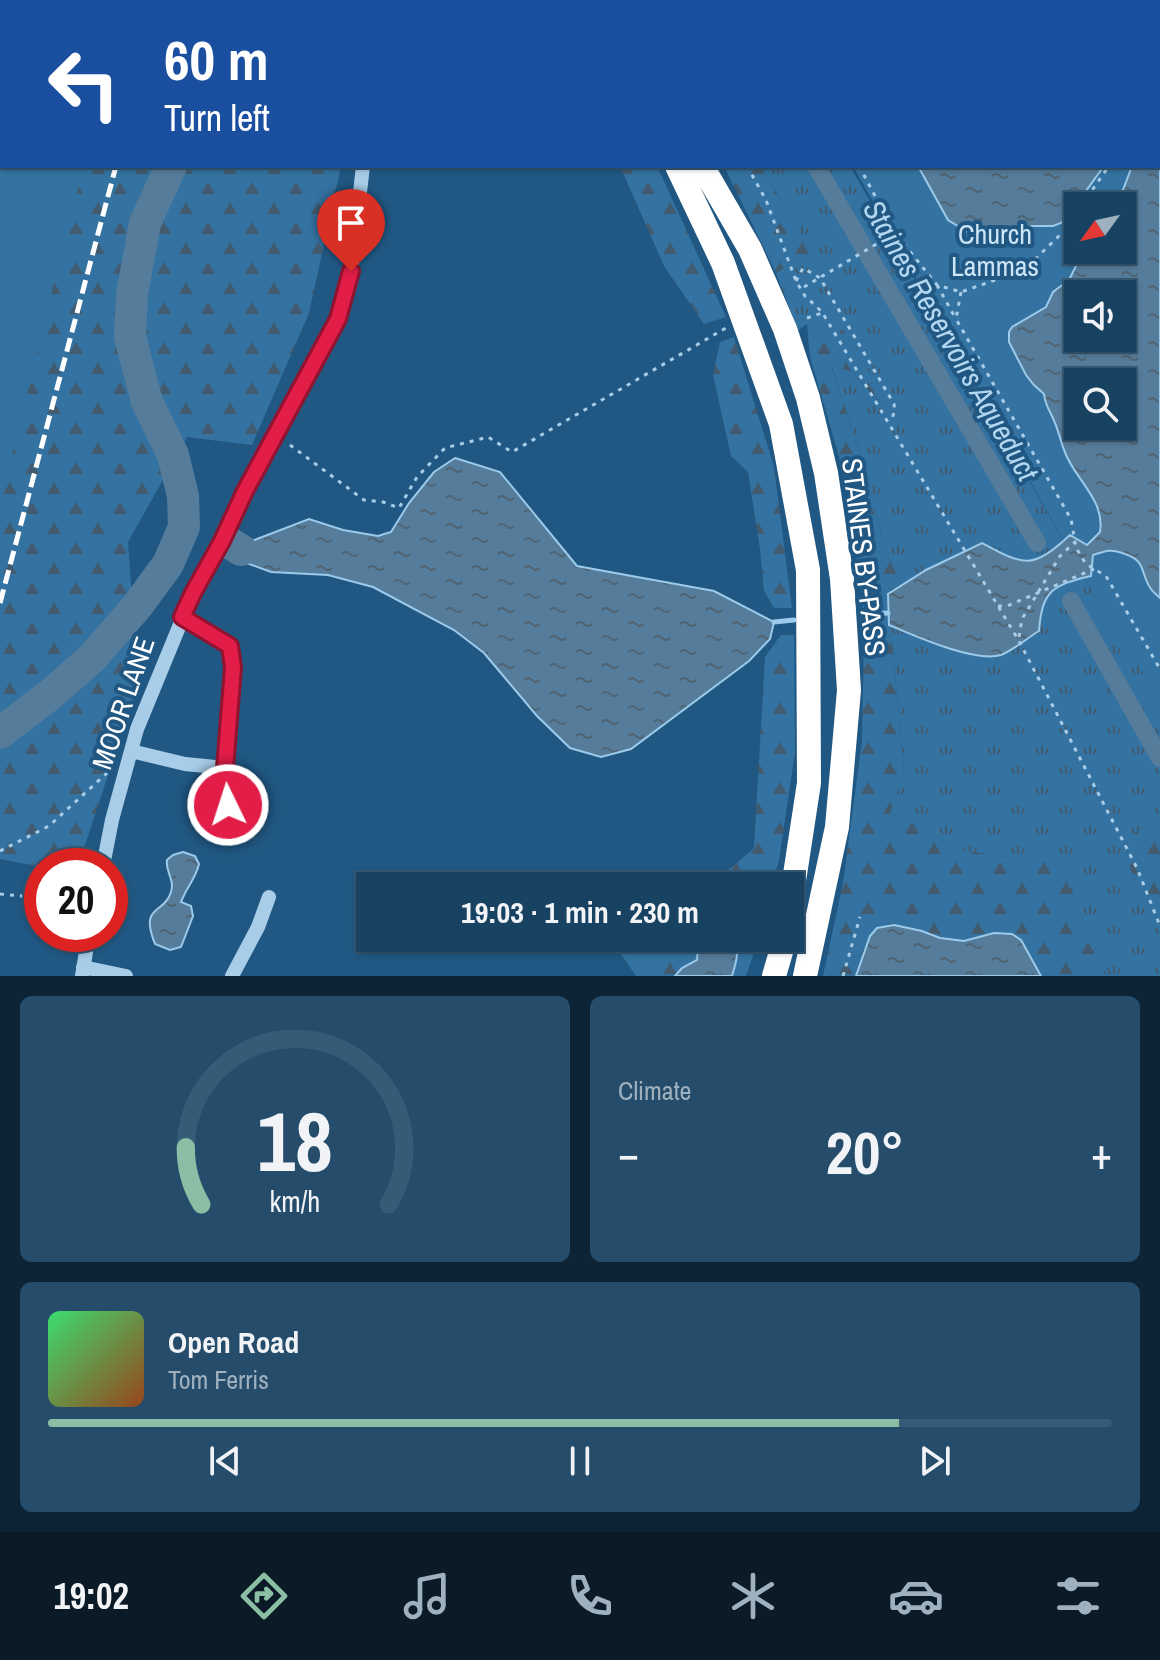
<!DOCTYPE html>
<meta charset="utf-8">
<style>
body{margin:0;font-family:"Archivo Narrow",sans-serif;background:#254d6b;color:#f1f3f6;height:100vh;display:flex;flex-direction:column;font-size:30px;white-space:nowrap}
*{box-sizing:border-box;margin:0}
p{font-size:26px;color:#9fb0be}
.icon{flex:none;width:44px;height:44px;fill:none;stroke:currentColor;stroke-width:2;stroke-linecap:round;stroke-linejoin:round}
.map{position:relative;height:976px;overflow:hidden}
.panel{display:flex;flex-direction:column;gap:20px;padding:20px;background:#0d2436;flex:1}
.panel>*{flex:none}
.guide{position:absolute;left:0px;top:0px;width:1160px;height:168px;box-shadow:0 2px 6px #0004,0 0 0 2px #365b77;background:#1a4fa0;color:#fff;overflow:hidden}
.needle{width:52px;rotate:237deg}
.fabs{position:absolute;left:1064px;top:192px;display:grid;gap:16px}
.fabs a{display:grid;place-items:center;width:72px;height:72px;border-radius:0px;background:#184262;box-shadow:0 2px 6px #0004,0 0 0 2px #365b77;font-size:40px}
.speed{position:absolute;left:24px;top:848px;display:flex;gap:16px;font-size:40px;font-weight:700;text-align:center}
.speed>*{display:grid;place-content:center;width:104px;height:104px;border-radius:50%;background:#184262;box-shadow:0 2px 6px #0004,0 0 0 2px #365b77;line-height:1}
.speed .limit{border:12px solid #d22;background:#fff;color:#111}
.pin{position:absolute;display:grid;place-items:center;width:68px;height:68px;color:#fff;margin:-82px -34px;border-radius:50% 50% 50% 0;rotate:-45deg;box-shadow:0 0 8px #0007}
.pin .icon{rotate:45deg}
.me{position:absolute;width:88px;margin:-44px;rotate:356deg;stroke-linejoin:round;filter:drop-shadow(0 0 6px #0008)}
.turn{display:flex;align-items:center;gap:28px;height:168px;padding:0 32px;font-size:36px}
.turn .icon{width:104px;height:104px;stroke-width:2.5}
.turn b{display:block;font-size:56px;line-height:68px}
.big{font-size:60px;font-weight:800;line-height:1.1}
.panel .card{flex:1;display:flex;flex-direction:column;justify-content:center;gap:12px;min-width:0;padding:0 28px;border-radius:12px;background:#254d6b}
.panel .dial{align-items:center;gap:0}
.dial svg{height:208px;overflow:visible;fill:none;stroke:#365b77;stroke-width:7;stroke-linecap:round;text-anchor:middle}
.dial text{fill:#f1f3f6;stroke:none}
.song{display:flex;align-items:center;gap:24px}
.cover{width:96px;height:96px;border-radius:12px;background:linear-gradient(135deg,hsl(140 70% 55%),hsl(20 70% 35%))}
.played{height:8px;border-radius:4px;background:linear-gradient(90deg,#8abfa5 80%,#365b77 80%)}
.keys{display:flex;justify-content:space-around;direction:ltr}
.heat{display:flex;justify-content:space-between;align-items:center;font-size:44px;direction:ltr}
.panel .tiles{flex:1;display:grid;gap:20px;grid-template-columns:1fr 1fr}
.card:last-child{grid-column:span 2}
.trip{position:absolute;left:356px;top:872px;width:448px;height:80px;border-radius:0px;background:#184262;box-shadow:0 2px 6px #0004,0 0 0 2px #365b77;font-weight:800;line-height:80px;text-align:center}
.dock{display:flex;height:128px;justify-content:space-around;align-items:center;background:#0a1a27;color:#9fb0be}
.dock .icon{width:56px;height:56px}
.dock .selected{color:#8abfa5}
.dock b{font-size:36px;color:#f1f3f6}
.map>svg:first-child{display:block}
.grass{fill:url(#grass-tufts)}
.forest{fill:url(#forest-firs)}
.green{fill:#3472a1;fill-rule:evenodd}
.water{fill:url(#water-ripples);stroke:#9bcaea;stroke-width:2;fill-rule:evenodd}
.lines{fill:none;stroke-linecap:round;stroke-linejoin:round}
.stream{stroke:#9bcaea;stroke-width:5}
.canal{stroke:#557c9a;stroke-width:18}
.river{stroke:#557c9a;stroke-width:32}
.path{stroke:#a8cde9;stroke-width:3;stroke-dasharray:4 6;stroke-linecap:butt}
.minor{stroke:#a8cde9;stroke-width:14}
.highway{stroke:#fff;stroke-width:24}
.rail{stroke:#fff;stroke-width:5;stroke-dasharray:14 6;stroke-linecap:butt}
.route-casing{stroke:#92132f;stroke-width:20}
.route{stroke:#e11d48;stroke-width:14}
.labels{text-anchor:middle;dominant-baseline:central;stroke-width:8;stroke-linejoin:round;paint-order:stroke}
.park-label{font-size:28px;fill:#cce5f7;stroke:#205883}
.street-label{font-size:28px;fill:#fff;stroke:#205883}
.water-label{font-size:30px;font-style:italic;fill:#b3d7f0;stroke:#205883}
</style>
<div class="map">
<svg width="1160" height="976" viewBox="0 0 1160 976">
<defs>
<pattern id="grass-tufts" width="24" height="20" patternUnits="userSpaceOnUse" patternTransform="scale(2)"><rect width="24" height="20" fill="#3472a1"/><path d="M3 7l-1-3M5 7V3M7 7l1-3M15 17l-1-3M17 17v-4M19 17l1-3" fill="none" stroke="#425b6e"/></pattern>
<pattern id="forest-firs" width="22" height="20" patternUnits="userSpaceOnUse" patternTransform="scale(2)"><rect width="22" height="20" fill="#3472a1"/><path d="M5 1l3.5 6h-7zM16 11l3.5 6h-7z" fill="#425b6e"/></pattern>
<pattern id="water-ripples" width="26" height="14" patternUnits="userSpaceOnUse" patternTransform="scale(2)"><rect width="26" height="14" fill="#557c9a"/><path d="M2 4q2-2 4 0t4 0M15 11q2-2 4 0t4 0" fill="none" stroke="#506473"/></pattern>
</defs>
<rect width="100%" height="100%" fill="#205883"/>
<path class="grass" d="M762,166H850L1089,586L1160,700V849L1146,826L1128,837L1127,861L1143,897H1160V976H1107L1060,865L966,851L890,813L904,772L892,638L864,632L862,597L876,603L897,570L887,557L864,465L831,365L851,371L879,402L885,396L807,324L798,330L776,273L810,252Z"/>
<path class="forest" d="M27,166H341L309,313L252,445L187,437L128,542L138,685L78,866L42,867L0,859V269Z
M620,166H657L726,317L704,324L664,266Z
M724,166H762L810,252L776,273Z
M822,316L843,330L885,396L880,402L851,371L831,366L864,465L887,557L897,570L876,603L862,597L850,507L839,456L810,357L807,324Z
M734,337L774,467L792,608H774L764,591L760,549L748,472L731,456L713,375L720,342Z
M864,632L892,638L904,773L890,813L966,851L1060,865L1107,976H1041L1021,940L975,937L964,941L940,938L922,931L870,936L856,976H823L843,883L862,741Z
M781,635H794L795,752L779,860L773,886H705L716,881L754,848L765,657Z
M1146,826L1160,849V897H1143L1127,861L1128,837Z
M610,938H759L746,976H732L737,958L698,947L697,960L682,968L675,976H636Z"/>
<path class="green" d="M0,0H129L128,2H2V166H84L62,249L0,505Z
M762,0H1160V700L1089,586L853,166H1158V2H763ZM1078,206H1122V250H1078ZM1078,294H1122V338H1078ZM1078,382H1122V426H1078Z"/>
<path class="water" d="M1160,121V598C1157,595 1153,592 1151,589C1140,574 1147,561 1125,554C1111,549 1108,550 1093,555L1091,576C1053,585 1042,590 1039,631C1027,638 1014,650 1001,655C975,663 915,636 889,625L888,594L926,570L982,543C1025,566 1032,570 1070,535L1087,545L1100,532C1105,503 1080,483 1068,459C1062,448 1060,435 1055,423C1051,412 1045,406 1044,394L1034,385L1026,375L1009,342V332L1012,327L1046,307L1053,292L1069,280L1077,264L1083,261L1089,250H1122V206H1114L1123,190L1132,166H1158V123ZM1122,294V338H1078V294ZM1122,382V426H1078V382Z
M918,166H1104L1067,217L1061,223L1053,226H1032L983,237L971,234L948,220Z
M455,458L500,472L577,566L714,591L774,622L770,639L749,661L631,749L601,757L570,748L537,716L484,653L454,630L373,587L328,575L271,572L241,561V550L249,542L309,519L343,530L378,536L391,532L409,503L434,472Z
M183,852L195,856L199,864C196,878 186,888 181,902L191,906L193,916L181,947L170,950L155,944C139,904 164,915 171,892C175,879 165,872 167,860L173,855Z
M894,925L922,931L940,938L964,941L994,933L1012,934L1021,940L1041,976H856L870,936L877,928Z
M713,939L733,941C741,951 735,965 732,976H675L682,968L697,960L698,947L700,942Z"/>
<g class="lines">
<path class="stream" d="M862,615L888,613
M774,622L794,620"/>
<path class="canal" d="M721,0L722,2
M816,166L1037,543
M1071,601L1160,758"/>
<path class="river" d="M217,2V0
M231,544L241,550
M0,733L51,694L92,658L138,605L168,564L184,527L183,496L173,455L147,402L130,337L132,294L145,223L171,166"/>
<path class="path" d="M659,0L660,2
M768,0L769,2
M29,2L30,0
M1158,83L1160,80
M0,128L2,119
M747,166L766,200L796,281L805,296L822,312L1019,641L1137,868L1160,926
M859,166L895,233L937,285L961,292L1024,270L1064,231L1078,210
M1081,206L1109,166
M796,281L803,268L820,278L894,404L895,411L890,422
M937,285L956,319
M804,287L895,233
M961,292L956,319L1071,519L1076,548L1086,564L1106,576L1160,669
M807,318L822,313
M290,445L364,500L383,502L399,508L417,477L445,448L488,437L512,452L726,328
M998,606H1007L1094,569
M1019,637L1022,619L1060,556L1075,542
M0,851L49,826L107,773
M0,894L32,897L42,900
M843,976L860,917"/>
<path class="minor" d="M377,2V0
M182,617L230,646L233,668L225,768L228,805
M131,751L185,764L225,768
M103,866L112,820L137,729L193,593L338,319L351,271L363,166
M83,967L126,976
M82,976L89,934
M232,976L258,927L269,897"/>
<path class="highway" d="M582,0L583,2
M607,0L608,2
M677,166L723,263L781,424L808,570L809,783L790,907
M702,166L750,249L785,329L808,398L826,473L842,579L849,690L837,827L805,976
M774,976L785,938"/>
<path class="rail" d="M146,2V0
M0,603L116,166"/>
</g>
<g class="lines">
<defs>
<path id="route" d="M228,805L225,768L233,668L230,646L182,617L193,593L222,541L245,491L338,319L351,271"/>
</defs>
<use href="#route" class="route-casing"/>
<use href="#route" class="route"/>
</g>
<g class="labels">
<g class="park-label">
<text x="995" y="234">Church<tspan x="995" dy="32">Lammas</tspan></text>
</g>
<g class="street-label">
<text transform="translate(864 557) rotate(83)">STAINES BY-PASS</text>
<text transform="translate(123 703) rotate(-71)">MOOR LANE</text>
</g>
<g class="water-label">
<text transform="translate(951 340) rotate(60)">Staines Reservoirs Aqueduct</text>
</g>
</g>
</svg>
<div class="fabs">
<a><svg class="needle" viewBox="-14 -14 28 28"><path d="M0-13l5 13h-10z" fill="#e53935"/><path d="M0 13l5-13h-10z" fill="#9fb0be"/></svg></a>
<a><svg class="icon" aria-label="sound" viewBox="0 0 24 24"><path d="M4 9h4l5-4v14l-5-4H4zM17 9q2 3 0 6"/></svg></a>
<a><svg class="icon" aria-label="search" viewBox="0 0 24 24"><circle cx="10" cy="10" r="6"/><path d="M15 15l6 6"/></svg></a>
</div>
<div class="speed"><div class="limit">20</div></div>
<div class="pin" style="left:351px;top:271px;background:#d93025"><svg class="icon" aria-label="arrive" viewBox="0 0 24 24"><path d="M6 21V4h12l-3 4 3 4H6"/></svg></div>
<svg class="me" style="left:228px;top:805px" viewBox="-20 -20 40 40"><circle r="17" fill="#e11d48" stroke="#fff" stroke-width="3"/><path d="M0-11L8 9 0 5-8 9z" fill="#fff"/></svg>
<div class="trip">19:03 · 1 min · 230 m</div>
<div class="guide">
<div class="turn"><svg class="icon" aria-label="left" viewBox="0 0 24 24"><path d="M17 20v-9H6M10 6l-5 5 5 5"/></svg><div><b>60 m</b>Turn left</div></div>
</div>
</div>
<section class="panel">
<div class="tiles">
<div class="card dial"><svg viewBox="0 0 100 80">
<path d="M14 69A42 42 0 1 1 86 69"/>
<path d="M14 69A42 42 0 0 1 8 47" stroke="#8abfa5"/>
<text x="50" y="56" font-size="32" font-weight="700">18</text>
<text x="50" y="72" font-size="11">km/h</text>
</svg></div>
<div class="card"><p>Climate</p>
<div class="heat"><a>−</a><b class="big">20°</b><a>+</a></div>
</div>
<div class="card">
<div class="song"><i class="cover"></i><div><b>Open Road</b><p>Tom Ferris</p></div></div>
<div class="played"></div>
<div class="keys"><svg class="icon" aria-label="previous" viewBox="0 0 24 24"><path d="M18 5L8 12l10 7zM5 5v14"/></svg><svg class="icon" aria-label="pause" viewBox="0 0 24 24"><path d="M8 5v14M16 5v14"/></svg><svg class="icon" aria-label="next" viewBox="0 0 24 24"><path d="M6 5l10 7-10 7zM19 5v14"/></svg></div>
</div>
</div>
</section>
<nav class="dock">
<b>19:02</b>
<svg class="icon selected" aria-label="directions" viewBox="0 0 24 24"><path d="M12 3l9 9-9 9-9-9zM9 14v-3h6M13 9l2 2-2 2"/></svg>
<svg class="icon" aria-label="music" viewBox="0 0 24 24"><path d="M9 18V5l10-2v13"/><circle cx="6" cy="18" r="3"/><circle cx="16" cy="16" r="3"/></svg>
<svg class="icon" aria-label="phone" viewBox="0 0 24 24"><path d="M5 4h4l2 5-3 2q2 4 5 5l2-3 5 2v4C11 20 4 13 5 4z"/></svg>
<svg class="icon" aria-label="climate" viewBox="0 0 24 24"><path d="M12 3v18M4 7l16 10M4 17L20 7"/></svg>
<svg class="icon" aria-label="car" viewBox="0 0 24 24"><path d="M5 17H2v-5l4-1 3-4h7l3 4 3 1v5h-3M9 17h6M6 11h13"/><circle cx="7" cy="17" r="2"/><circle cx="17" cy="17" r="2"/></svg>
<svg class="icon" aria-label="filters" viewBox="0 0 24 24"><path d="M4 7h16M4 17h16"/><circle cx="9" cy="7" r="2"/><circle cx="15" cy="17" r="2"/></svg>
</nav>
